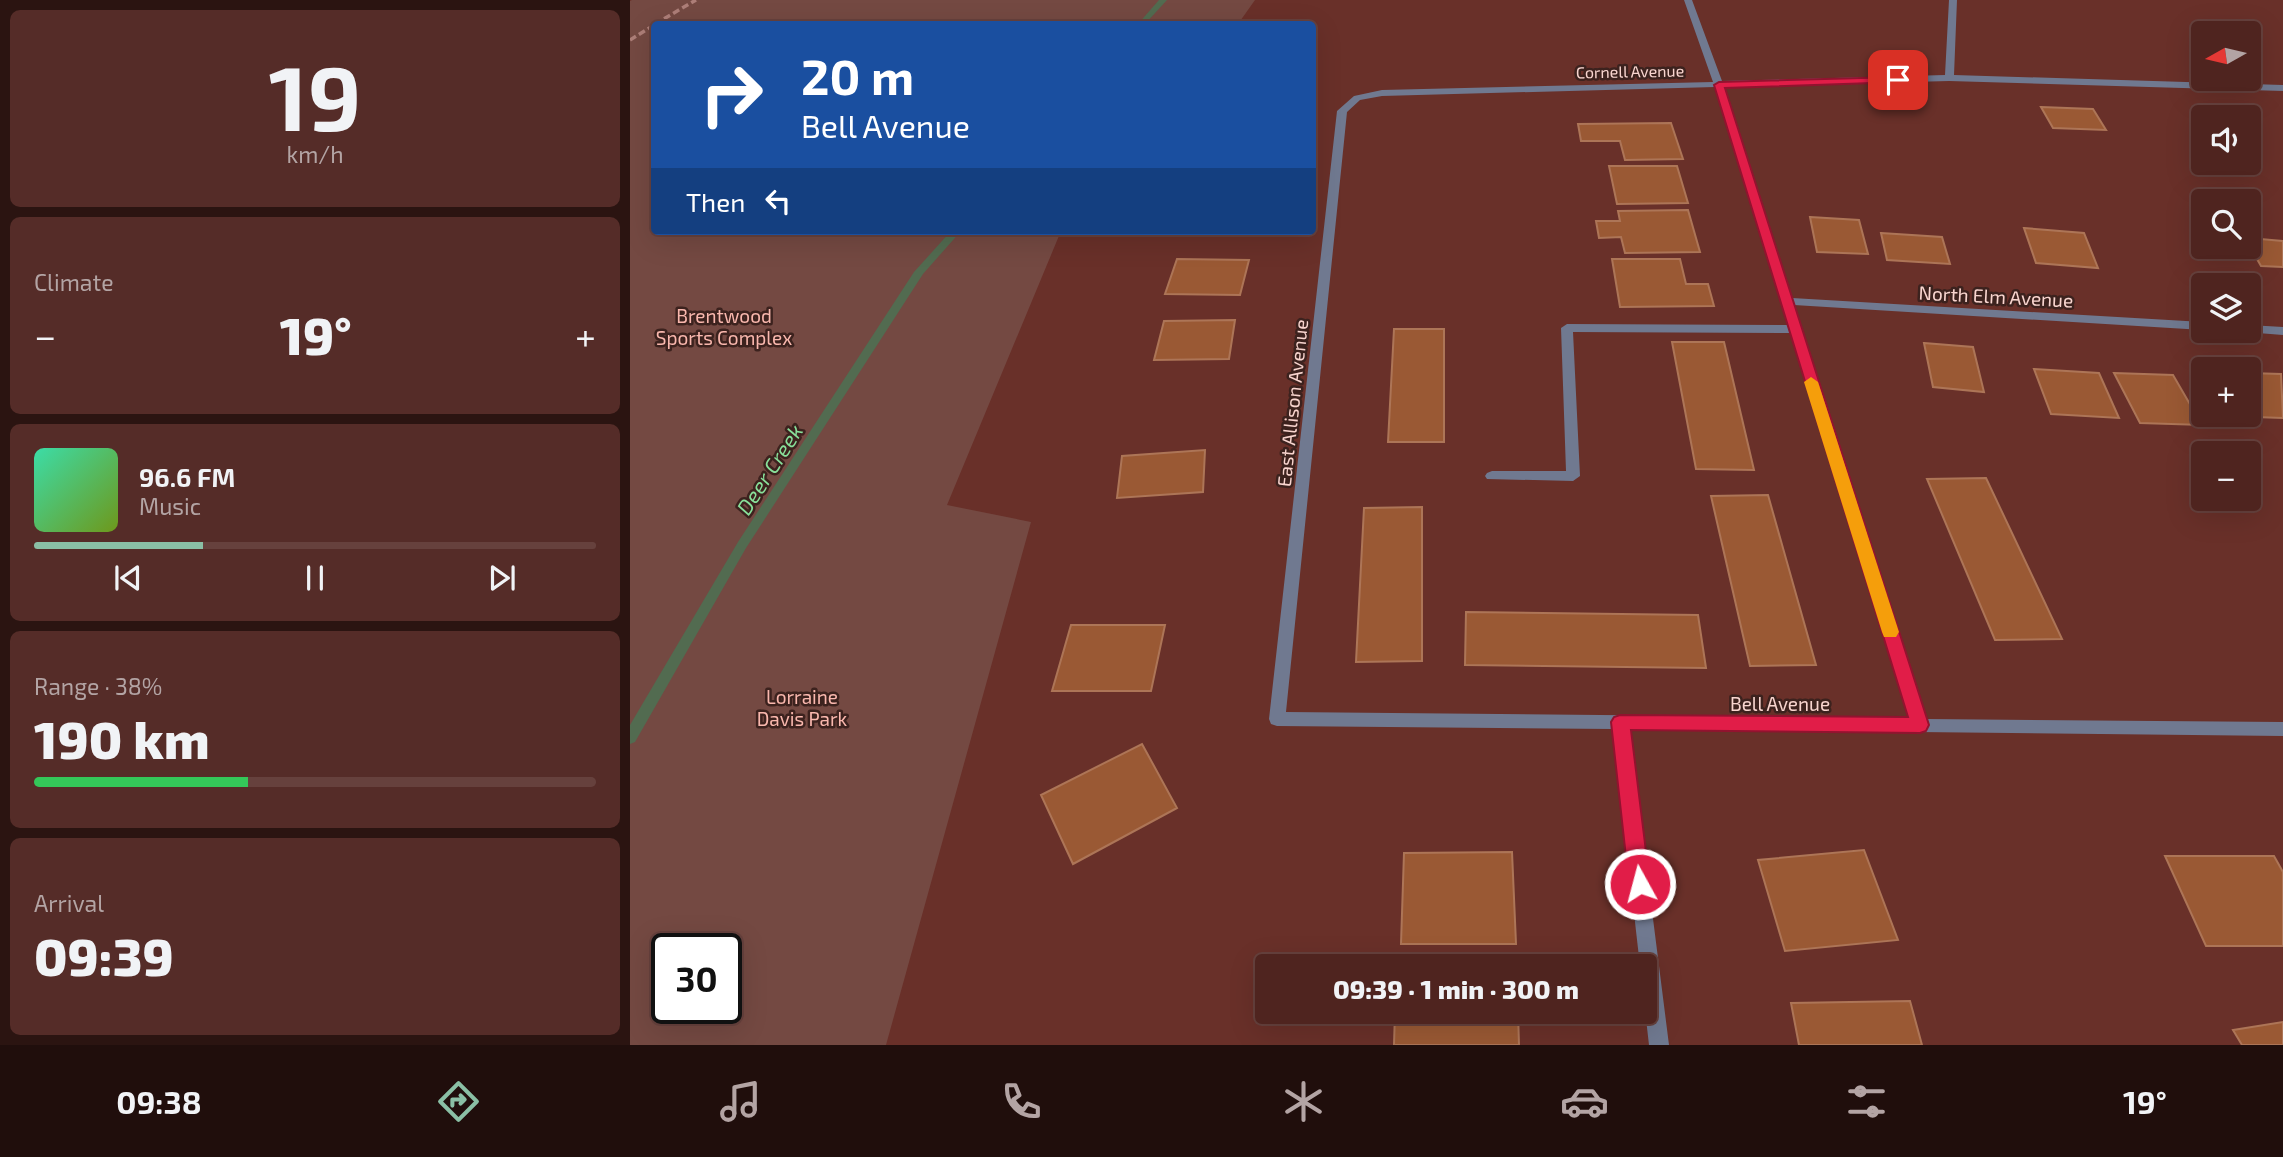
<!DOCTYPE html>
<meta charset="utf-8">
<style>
body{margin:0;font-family:"Exo 2",sans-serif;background:#552c28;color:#f1f3f6;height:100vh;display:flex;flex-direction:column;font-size:26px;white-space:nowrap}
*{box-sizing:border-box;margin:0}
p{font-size:23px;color:#b3a4a4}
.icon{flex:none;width:38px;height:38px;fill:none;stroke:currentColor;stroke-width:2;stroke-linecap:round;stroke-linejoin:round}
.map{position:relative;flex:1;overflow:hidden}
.side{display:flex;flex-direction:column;gap:10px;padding:10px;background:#2b1411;width:630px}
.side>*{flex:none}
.guide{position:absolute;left:21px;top:21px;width:665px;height:214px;border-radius:7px;box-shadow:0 7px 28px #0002,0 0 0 2px #66413d;background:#1a4fa0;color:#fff;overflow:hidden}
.needle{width:46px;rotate:262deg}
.tools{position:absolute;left:1561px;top:21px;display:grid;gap:14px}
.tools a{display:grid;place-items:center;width:70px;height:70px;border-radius:7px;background:#4f241f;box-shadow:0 7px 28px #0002,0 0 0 2px #66413d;font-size:35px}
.speed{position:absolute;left:21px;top:933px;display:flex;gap:14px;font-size:35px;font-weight:700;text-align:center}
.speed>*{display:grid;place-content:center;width:91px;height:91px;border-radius:50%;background:#4f241f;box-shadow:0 7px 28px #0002,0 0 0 2px #66413d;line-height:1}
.speed .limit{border:4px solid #111;border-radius:10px;background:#fff;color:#111}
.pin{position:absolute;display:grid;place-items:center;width:60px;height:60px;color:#fff;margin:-30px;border-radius:14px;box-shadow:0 4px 10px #0006}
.me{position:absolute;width:77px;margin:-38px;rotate:353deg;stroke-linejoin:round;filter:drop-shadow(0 0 5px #0008)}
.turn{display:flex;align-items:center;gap:24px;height:147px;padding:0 35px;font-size:32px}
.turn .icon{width:91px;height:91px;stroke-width:2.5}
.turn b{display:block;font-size:49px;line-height:60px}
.then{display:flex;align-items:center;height:66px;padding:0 35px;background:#0003;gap:14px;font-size:26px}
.big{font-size:52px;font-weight:800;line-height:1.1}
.side .tile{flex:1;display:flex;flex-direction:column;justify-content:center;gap:10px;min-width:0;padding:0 24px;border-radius:10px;background:#552c28}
.side .dial{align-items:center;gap:0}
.dial b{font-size:91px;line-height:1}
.song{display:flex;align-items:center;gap:21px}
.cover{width:84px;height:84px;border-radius:10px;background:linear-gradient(135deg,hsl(160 70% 55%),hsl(80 70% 35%))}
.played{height:7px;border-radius:4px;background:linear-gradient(90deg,#8abfa5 30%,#66413d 30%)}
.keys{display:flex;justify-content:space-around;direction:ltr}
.heat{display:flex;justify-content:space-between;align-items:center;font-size:38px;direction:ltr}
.charge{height:10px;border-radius:5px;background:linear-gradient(90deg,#34c759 38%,#66413d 0)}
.trip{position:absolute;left:625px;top:954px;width:402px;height:70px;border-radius:7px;background:#4f241f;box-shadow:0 7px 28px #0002,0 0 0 2px #66413d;font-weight:800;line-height:70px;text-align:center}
.tab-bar{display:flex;height:112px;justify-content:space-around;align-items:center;background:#200e0c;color:#b3a4a4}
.tab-bar .icon{width:49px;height:49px}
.tab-bar .active{color:#8abfa5}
.tab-bar b{font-size:32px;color:#f1f3f6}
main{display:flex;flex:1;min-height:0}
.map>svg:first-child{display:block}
.green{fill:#744942;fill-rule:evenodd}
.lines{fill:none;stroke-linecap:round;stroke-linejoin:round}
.stream{fill:#526b50;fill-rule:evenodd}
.building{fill:#9a5934;stroke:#ad7557;stroke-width:2}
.service{fill:#707990;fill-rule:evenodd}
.minor{fill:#707990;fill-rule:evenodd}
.rail{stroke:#ad7e78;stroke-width:3.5;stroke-dasharray:7 3.5;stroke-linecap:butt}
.route{fill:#e11d48;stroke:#92132f;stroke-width:2}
.slow{fill:#f59e0b}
.labels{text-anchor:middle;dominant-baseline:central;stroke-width:5;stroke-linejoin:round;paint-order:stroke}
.far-street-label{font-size:16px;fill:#f9d5cf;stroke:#3c221e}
.street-label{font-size:19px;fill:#f9d5cf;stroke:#3c221e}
.park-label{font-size:19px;fill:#fab8ae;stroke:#3c221e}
.water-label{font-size:21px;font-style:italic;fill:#89e09a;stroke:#3c221e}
</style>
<main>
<section class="side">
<div class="tile dial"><b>19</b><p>km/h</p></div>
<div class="tile"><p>Climate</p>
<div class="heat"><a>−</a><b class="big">19°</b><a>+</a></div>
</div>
<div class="tile">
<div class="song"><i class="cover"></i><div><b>96.6 FM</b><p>Music</p></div></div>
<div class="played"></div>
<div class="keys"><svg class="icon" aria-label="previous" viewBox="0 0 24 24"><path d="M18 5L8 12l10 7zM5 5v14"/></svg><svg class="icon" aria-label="pause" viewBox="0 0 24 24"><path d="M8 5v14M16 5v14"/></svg><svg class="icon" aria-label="next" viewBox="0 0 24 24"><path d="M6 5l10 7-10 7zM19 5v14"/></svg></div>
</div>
<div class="tile"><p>Range · 38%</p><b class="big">190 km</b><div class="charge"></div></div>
<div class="tile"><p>Arrival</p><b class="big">09:39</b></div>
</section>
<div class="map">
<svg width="1653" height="1045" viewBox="0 0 1653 1045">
<rect width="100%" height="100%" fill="#693029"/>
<path class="green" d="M2,0H625L608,24H24V231H431L317,505L401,522L256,1045H0V1ZM37,948H96V1008H37Z"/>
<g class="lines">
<path class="stream" d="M529,0H537L515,24H508Z
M321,231H331L293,274L116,548L5,742L0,744V725L108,542L284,272Z"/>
</g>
<path class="building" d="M1411,107L1463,109L1476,130L1423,128Z
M1041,123L1053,159L995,160L990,141H951L948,124Z
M979,166H1047L1058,203L987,204Z
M1058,210L1070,252L995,253L991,237L969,238L966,221H990L988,211Z
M1180,217L1229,220L1238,254L1187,252Z
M1394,228L1454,233L1468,268L1406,263Z
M1251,233L1312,237L1320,264L1257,260Z
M1619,238L1653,241V267L1631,266L1619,245Z
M547,259L619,260L610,295L535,294Z
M982,259H1050L1056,284H1078L1084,306L990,307Z
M605,320L599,359L524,360L534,321Z
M764,329H814V442H758Z
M1042,342H1094L1124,470L1066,469Z
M1294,343L1343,347L1354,392L1303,387Z
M1404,369L1469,373L1489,418L1421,414Z
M1484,373L1543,375L1572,425L1510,423Z
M1619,373L1651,374L1653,418L1625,417L1619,406Z
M575,450L573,492L487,498L492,456Z
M1356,478L1432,639L1365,640L1297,479Z
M1138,495L1186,665L1120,666L1081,496Z
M792,507V661L726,662L734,508Z
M836,612L1068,615L1076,668L835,665Z
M441,625H535L521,691H422Z
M512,744L547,808L443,864L411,795Z
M1234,850L1268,940L1155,951L1128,860Z
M882,852L886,944H771L774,853Z
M1535,856H1644L1653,872V946H1576Z
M1280,1001L1292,1045H1169L1161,1003Z
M765,1012H888L889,1045H764Z
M1653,1022V1045H1612L1603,1030Z"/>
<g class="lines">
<path class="service" d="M937,324L1165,325L1171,329L1165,333L943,332L950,476L943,481L857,479L855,476L857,473L862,471H936L931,328Z"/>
<path class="minor" d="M1054,0H1062L1092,81L1315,75L1319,0H1327L1324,75L1653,85V91L1319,81L1094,87L1162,298L1573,322V330L1164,305L1296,719L1653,722V736L999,729L1039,1045H1019L1015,1010V966H1010L983,729L647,726L641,724L639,719L707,111L724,96L752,90L1083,82ZM1085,87L1280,718L656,712L717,112L730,100L752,96Z
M1619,325L1653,327V335L1615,332L1619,331Z"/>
<path class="rail" d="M25,24L66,0
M0,40L24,25"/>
</g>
<path class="route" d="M1268,77L1272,78V82L1095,88L1299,725L1296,731L1290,733L1001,730L1020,884L1017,891L1010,893L1002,891L999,884L981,722L984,717L990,715L1278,717L1084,85L1089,82Z"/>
<path class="slow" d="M1181,377L1188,382L1269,632L1266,637H1254L1252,632L1174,382Z"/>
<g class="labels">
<g class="far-street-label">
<text transform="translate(1000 71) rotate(-1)">Cornell Avenue</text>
</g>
<g class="street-label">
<text transform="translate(1366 296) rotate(3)">North Elm Avenue</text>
<text transform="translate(662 403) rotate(-84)">East Allison Avenue</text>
<text x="1150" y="703">Bell Avenue</text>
</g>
<g class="park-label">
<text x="94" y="315">Brentwood<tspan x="94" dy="22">Sports Complex</tspan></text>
<text x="172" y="696">Lorraine<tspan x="172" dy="22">Davis Park</tspan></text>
</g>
<g class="water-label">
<text transform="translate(139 469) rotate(-57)">Deer Creek</text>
</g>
</g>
</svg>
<div class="tools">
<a><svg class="needle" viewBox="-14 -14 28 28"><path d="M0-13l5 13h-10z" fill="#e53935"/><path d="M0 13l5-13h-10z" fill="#b3a4a4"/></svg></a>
<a><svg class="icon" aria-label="sound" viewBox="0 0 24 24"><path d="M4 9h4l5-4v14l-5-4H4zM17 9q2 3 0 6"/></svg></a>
<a><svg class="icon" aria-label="search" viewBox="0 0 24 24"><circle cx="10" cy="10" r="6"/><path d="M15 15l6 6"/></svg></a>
<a><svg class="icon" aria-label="layers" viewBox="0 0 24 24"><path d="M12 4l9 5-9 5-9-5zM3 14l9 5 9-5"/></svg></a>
<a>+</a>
<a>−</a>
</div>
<div class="speed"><div class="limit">30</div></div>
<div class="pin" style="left:1268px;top:80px;background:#d93025"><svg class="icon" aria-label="arrive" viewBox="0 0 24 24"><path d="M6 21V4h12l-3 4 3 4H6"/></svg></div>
<svg class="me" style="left:1010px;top:884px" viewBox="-20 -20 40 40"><circle r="17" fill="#e11d48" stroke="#fff" stroke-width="3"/><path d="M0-11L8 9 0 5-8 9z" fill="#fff"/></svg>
<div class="trip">09:39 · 1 min · 300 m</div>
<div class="guide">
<div class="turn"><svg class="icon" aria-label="right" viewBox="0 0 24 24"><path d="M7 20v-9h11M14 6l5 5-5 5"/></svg><div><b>20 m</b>Bell Avenue</div></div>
<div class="then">Then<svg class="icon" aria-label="left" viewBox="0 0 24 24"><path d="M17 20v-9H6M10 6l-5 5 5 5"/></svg></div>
</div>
</div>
</main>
<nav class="tab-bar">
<b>09:38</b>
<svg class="icon active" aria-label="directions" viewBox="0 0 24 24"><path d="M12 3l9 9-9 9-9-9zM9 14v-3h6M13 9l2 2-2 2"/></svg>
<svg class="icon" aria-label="music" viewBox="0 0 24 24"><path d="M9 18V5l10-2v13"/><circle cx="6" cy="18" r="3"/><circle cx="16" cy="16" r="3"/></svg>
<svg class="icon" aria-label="phone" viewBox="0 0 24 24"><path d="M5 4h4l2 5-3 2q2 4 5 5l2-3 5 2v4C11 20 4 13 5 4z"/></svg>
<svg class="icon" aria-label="climate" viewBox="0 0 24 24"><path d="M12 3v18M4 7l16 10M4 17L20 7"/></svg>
<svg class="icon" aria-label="car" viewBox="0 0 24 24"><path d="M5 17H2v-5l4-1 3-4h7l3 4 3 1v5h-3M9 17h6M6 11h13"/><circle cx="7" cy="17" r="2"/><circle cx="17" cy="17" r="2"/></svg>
<svg class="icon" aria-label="filters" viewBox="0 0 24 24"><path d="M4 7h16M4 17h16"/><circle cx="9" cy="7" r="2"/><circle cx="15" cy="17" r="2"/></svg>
<b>19°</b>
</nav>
